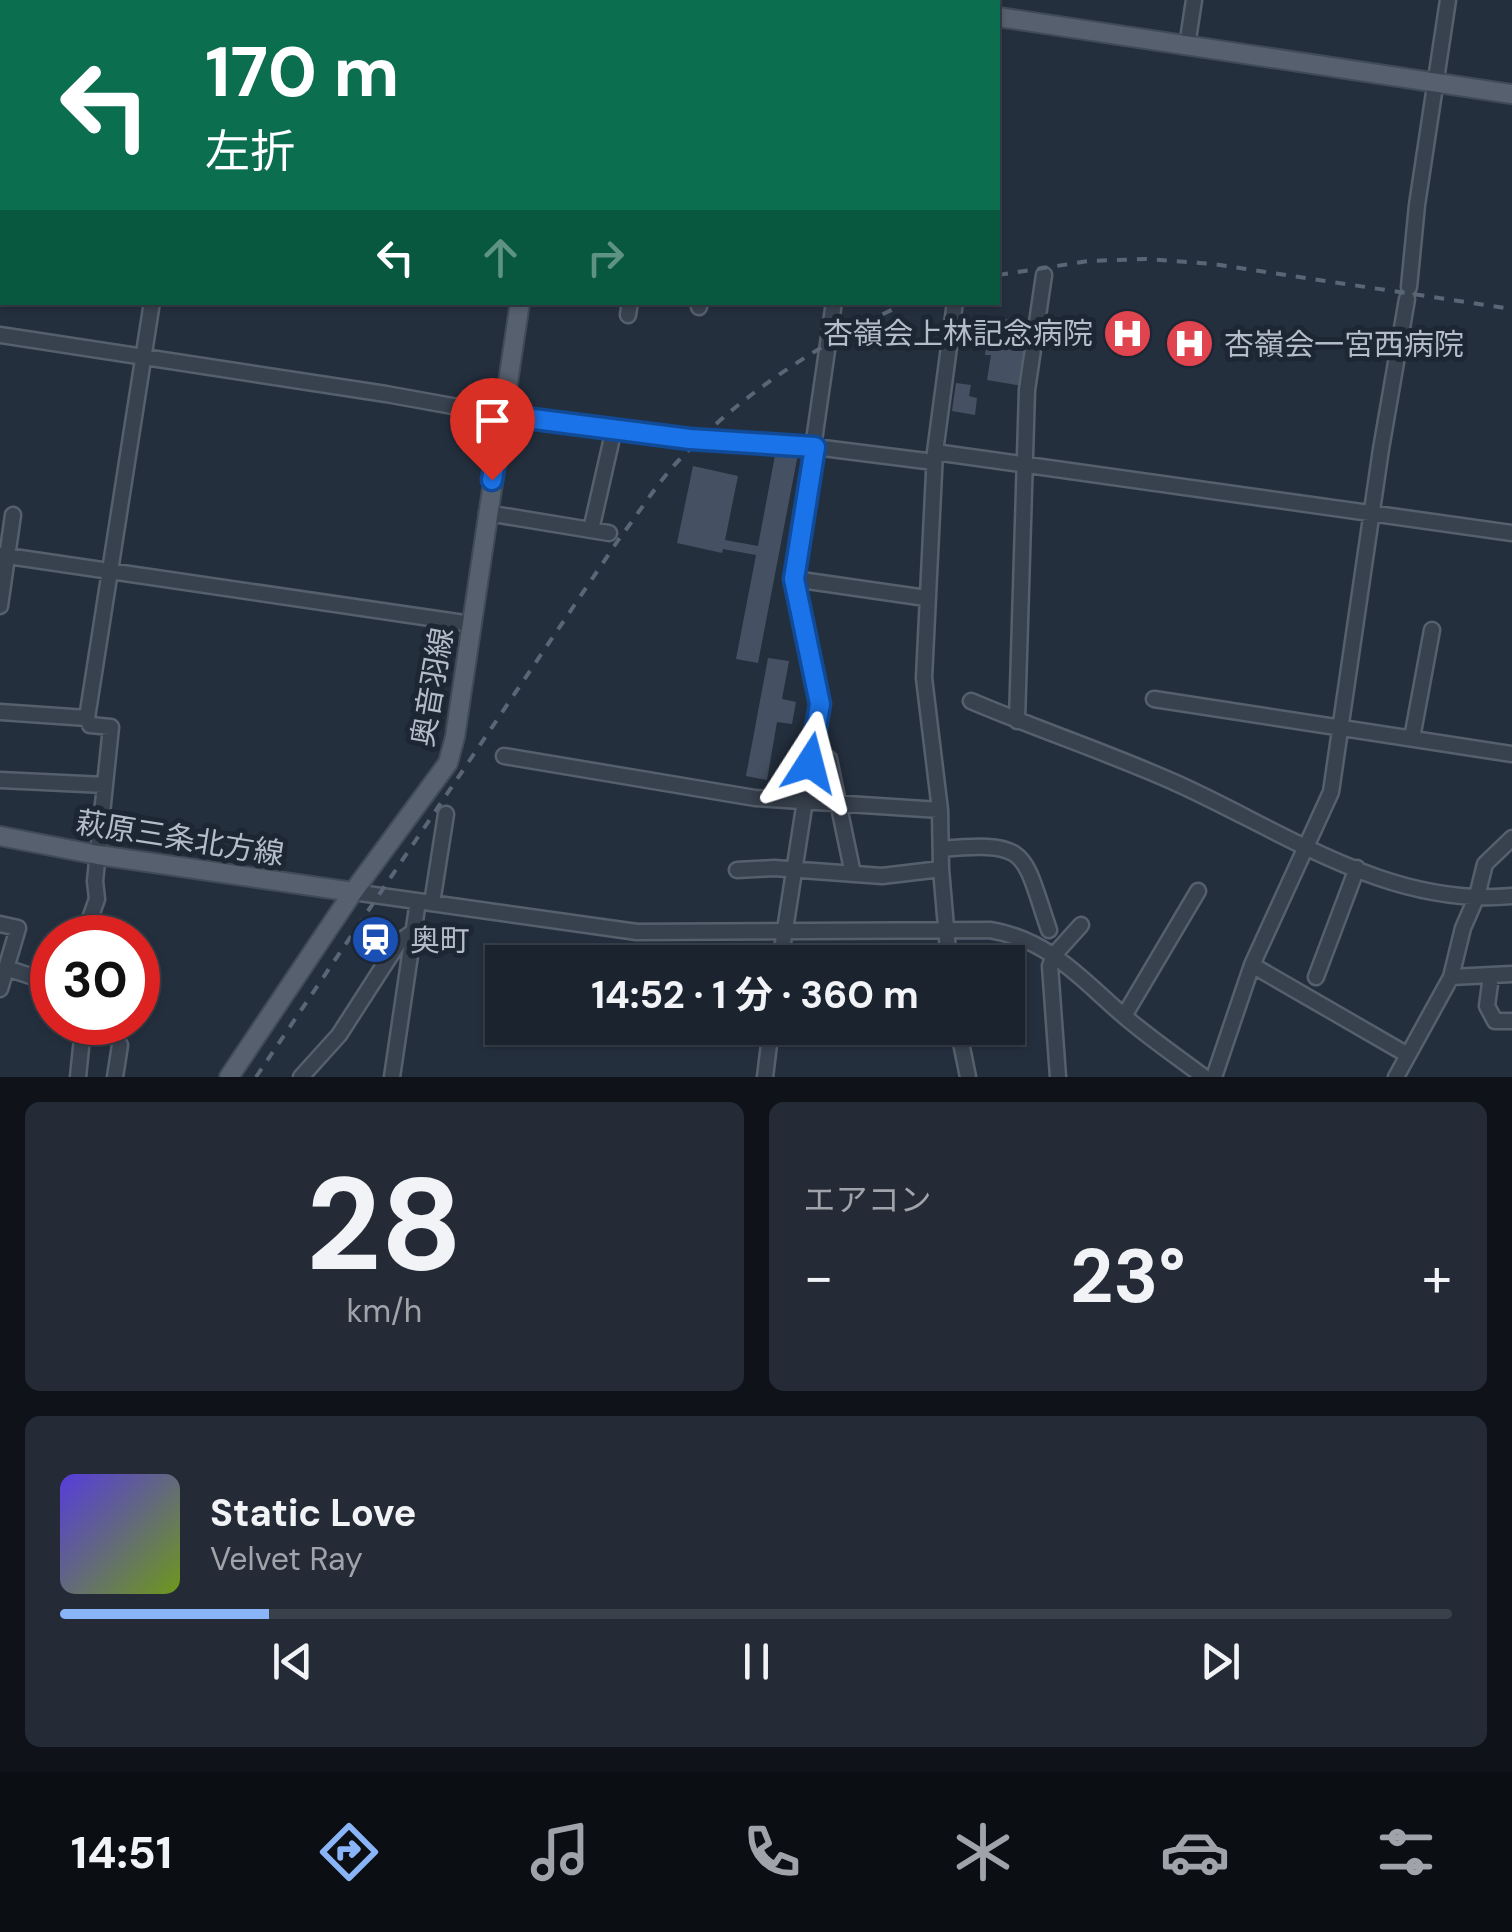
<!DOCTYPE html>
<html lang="ja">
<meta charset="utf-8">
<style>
body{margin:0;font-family:"DM Sans","Noto Sans JP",sans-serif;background:#242b36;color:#f1f3f6;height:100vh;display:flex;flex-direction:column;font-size:38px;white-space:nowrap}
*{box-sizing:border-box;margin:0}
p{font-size:32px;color:#a0a4aa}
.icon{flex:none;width:55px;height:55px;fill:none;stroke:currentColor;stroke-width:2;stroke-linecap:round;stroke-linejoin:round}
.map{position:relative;height:1077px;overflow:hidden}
.panel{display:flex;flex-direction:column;gap:25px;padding:25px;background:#0f1319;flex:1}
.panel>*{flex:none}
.hud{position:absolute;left:0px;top:0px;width:1000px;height:305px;box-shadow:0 2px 8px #0004,0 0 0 2px #39404a;background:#0b6e4f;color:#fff;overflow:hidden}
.speed{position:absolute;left:30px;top:915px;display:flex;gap:20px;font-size:50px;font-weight:700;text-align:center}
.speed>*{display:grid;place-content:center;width:130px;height:130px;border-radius:50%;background:#1b232e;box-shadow:0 2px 8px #0004,0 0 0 2px #39404a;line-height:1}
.speed .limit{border:15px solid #d22;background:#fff;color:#111}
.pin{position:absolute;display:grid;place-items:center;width:85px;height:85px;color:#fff;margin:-102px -42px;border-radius:50% 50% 50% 0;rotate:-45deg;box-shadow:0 0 10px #0007}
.pin .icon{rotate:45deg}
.me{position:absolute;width:110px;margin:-55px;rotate:9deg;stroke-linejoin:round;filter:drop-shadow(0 0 8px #0008)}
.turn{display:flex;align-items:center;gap:35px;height:210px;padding:0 40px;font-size:45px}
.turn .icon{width:130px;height:130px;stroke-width:2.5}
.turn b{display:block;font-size:70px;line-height:85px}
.lanes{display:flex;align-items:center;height:95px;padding:0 40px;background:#0003;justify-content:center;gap:50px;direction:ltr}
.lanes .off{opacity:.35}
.big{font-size:75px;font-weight:700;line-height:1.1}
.panel .widget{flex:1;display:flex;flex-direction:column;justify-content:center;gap:15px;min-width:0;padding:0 35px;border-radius:15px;background:#242b36}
.panel .dial{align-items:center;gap:0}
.dial b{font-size:130px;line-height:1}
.song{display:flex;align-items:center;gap:30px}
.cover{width:120px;height:120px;border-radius:15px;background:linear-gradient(135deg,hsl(250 70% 55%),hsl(80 70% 35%))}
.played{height:10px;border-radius:5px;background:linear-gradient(90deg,#8ab4f8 15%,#39404a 15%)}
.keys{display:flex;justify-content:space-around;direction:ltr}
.heat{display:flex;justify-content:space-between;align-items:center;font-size:55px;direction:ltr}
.panel .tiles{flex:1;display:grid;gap:25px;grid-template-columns:1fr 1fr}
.widget:last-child{grid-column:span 2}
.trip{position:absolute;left:485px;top:945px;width:540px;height:100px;border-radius:0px;background:#1b232e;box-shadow:0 2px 8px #0004,0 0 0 2px #39404a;font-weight:700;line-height:100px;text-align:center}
.tabs{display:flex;height:160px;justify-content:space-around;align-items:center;background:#0b0e12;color:#a0a4aa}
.tabs .icon{width:70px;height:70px}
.tabs .on{color:#8ab4f8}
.tabs b{font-size:45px;color:#f1f3f6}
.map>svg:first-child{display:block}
.building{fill:#455162}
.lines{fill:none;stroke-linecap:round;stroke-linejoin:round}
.minor-casing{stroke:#565f6c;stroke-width:19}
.major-casing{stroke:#414a57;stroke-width:22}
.minor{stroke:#38414e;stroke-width:14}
.major{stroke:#56606e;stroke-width:18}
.rail{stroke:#5a6575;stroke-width:4;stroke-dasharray:10 10;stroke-linecap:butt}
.route-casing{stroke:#114b97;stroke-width:25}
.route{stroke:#1a73e8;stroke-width:18}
.labels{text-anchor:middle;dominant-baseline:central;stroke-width:10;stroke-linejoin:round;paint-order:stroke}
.poi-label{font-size:30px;fill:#b4bcc9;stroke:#1d2633;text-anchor:start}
.street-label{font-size:30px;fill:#b4bcc9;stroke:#1d2633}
</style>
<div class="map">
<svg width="1512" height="1077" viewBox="0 0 1512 1077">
<rect width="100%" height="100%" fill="#242f3e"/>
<path class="building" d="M997,318L1017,321L1016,327L1031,330L1022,386L987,380L991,355H985L987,344L992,345Z
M956,383L971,385L969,396L977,398L975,415L952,411Z
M776,450L798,454L758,663L736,659L756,555L723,549L722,553L677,543L693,466L738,476L725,540L758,546Z
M768,658L789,661L782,699L796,702L792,724L777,722L767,780L746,776Z"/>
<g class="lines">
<defs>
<path id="minor" d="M195,2V0
M880,2L881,0
M1187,46L1194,0
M0,135L2,120
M1409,287L1417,205L1448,0
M699,307L700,302
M628,315L630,302
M0,335L386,394L502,415L689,439L815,447L934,462
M935,452L1512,533
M487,513L609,533
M591,530L614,429
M0,555L471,624
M794,579L926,598
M0,606L13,515
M1154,699L1512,754
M971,701C1039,730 1109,753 1176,783C1283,831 1389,908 1512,896
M0,712L87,718L152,302
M1017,721L1027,390L1044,275
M1412,738L1432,630
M504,756L755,798L940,810
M829,759L853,874
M0,780L105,785
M941,849C1030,841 1022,851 1049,930
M737,870L774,868L882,876L941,869
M353,892L637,932L990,930C1052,940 1084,983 1130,1021C1154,1041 1179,1058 1204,1077
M432,903L446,814
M0,924L18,928L0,989
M83,938L97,899L95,881L111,727L90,725L87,718
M780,962L820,704L794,579L834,302
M949,962L941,869L940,810L924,678L935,452L955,302
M1252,965L1406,1054
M6,968L52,983
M1491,976L1487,1006L1495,1021H1512
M1316,977L1357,868
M1451,977L1512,974
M1124,1016L1198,891
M958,1028L968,1077
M78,1077L82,1038L88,1025
M115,1077L120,1045
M301,1077L339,1035L399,942L413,932
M392,1077L418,901
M765,1077L771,1028
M1058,1077L1050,966L1054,955L1081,925
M1214,1077L1252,965L1331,792L1381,449L1407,299
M1396,1077L1451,977L1463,928L1477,896L1485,864L1512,838"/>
<path id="major" d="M985,0L986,2
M565,2L566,0
M998,17L1512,94
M0,836L98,855L353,892
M229,1077L353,892L448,763L455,737L520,302"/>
</defs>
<use href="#minor" class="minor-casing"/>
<use href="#major" class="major-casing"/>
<use href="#minor" class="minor"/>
<use href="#major" class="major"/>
<path class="rail" d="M998,275L1089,261L1146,259L1213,264L1512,309
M256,1077L619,539C639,513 657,483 680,459C745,390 823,342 908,302"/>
</g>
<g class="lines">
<defs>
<path id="route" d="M492,480L502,415L690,439L815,447L794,579L820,704L810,763"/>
</defs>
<use href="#route" class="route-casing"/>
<use href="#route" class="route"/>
</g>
<defs>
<symbol id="hospital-disc" viewBox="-11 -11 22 22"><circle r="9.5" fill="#e0444e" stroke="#1d2633"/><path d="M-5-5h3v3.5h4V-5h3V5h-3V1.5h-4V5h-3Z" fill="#fff"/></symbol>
<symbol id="station-disc" viewBox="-11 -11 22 22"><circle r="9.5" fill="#1a4fb4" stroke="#1d2633"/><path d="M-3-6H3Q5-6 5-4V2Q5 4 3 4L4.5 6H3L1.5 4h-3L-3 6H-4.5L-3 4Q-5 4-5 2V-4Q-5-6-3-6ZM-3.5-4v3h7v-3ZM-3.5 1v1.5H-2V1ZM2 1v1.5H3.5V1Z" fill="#fff"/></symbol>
</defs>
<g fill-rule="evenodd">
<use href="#hospital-disc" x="1100" y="306" width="55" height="55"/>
<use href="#hospital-disc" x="1162" y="316" width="55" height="55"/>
<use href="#station-disc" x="348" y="912" width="55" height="55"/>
</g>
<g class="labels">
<g class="poi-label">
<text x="1093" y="333" text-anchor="end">杏嶺会上林記念病院</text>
<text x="1224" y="344">杏嶺会一宮西病院</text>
<text x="410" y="940">奥町</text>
</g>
<g class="street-label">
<text transform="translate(432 687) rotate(-80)">奥音羽線</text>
<text transform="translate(180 838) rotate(9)">萩原三条北方線</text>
</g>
</g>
</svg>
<div class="speed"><div class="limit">30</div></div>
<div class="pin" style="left:492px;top:480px;background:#d93025"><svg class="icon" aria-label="arrive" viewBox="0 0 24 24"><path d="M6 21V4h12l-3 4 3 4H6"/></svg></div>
<svg class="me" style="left:810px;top:763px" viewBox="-20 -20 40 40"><path d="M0-17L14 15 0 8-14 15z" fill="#1a73e8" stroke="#fff" stroke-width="4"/></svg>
<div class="trip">14:52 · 1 分 · 360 m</div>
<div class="hud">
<div class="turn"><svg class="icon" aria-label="left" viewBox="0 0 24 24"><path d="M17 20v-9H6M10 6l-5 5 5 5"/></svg><div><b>170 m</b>左折</div></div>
<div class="lanes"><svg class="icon" aria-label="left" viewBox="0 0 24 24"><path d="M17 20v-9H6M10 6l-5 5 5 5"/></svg><svg class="icon off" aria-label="ahead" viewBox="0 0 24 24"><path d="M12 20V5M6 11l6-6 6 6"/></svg><svg class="icon off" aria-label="right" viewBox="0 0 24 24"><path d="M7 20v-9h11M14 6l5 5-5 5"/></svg></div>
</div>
</div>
<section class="panel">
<div class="tiles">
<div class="widget dial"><b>28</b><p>km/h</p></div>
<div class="widget"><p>エアコン</p>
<div class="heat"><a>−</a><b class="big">23°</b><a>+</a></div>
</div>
<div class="widget">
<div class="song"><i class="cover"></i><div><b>Static Love</b><p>Velvet Ray</p></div></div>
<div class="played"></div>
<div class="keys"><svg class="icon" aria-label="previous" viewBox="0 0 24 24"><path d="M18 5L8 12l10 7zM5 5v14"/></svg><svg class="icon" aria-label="pause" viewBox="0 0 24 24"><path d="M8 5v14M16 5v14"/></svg><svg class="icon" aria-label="next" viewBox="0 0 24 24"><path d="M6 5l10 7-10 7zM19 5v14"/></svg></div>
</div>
</div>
</section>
<nav class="tabs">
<b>14:51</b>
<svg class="icon on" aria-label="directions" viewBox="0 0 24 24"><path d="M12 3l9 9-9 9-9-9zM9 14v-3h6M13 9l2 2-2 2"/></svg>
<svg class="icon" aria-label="music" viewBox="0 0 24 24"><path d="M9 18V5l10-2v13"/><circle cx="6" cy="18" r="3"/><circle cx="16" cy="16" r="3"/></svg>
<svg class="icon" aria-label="phone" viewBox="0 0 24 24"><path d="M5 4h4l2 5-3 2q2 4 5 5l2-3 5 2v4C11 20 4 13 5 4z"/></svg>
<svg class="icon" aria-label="climate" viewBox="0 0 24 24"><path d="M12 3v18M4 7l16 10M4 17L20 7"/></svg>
<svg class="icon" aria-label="car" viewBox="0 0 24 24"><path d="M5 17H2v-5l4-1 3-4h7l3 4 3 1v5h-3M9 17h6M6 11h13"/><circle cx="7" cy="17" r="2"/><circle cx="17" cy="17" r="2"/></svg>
<svg class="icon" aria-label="filters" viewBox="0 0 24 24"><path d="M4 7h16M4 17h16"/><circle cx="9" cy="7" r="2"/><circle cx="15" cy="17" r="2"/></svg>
</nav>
